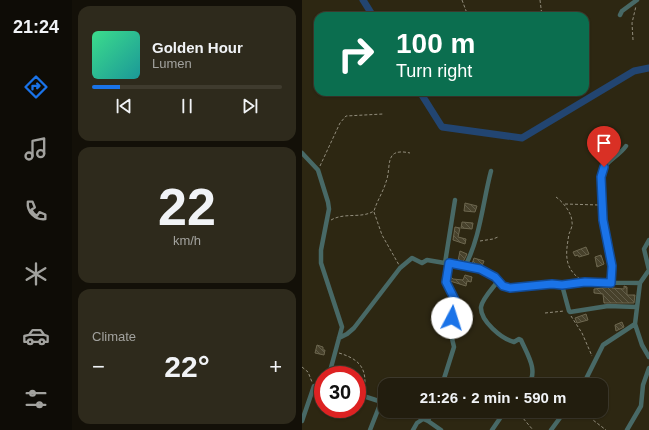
<!DOCTYPE html>
<meta charset="utf-8">
<style>
body{margin:0;font-family:Helvetica,sans-serif;background:#2e2a1c;color:#f1f3f6;height:100vh;display:flex;flex-direction:column;font-size:15px;white-space:nowrap}
*{box-sizing:border-box;margin:0}
p{font-size:13px;color:#a2a29e}
.icon{flex:none;width:22px;height:22px;fill:none;stroke:currentColor;stroke-width:2;stroke-linecap:round;stroke-linejoin:round}
.map{position:relative;flex:1;overflow:hidden}
.panel{display:flex;flex-direction:column;gap:6px;padding:6px;background:#131008;width:230px}
.panel>*{flex:none}
.banner{position:absolute;left:12px;top:12px;width:275px;height:84px;border-radius:12px;box-shadow:0 1px 3px #0004,0 0 0 1px #3f3b2e;background:#0b6e4f;color:#fff;overflow:hidden}
.speed{position:absolute;left:12px;top:366px;display:flex;gap:8px;font-size:20px;font-weight:700;text-align:center}
.speed>*{display:grid;place-content:center;width:52px;height:52px;border-radius:50%;background:#221d0e;box-shadow:0 1px 3px #0004,0 0 0 1px #3f3b2e;line-height:1}
.speed .limit{border:6px solid #d22;background:#fff;color:#111}
.pin{position:absolute;display:grid;place-items:center;width:34px;height:34px;color:#fff;margin:-41px -17px;border-radius:50% 50% 50% 0;rotate:-45deg;box-shadow:0 0 4px #0007}
.pin .icon{rotate:45deg}
.me{position:absolute;width:44px;margin:-22px;rotate:5deg;stroke-linejoin:round;filter:drop-shadow(0 0 3px #0008)}
.turn{display:flex;align-items:center;gap:14px;height:84px;padding:0 16px;font-size:18px}
.turn .icon{width:52px;height:52px;stroke-width:2.5}
.turn b{display:block;font-size:28px;line-height:34px}
.big{font-size:30px;font-weight:800;line-height:1.1}
.panel .widget{flex:1;display:flex;flex-direction:column;justify-content:center;gap:6px;min-width:0;padding:0 14px;border-radius:12px;background:#2e2a1c}
.panel .dial{align-items:center;gap:0}
.dial b{font-size:52px;line-height:1}
.song{display:flex;align-items:center;gap:12px}
.cover{width:48px;height:48px;border-radius:6px;background:linear-gradient(135deg,hsl(150 70% 55%),hsl(180 70% 35%))}
.played{height:4px;border-radius:2px;background:linear-gradient(90deg,#1a73e8 15%,#3f3b2e 15%)}
.keys{display:flex;justify-content:space-around;direction:ltr}
.heat{display:flex;justify-content:space-between;align-items:center;font-size:22px;direction:ltr}
.trip{position:absolute;left:76px;top:378px;width:230px;height:40px;border-radius:12px;background:#221d0e;box-shadow:0 1px 3px #0004,0 0 0 1px #3f3b2e;font-weight:800;line-height:40px;text-align:center}
main{display:flex;flex:1;min-height:0}
.tabs{display:flex;flex-direction:column;width:72px;justify-content:space-around;align-items:center;background:#0e0c06;color:#a2a29e}
.tabs .icon{width:28px;height:28px}
.tabs .current{color:#1a73e8}
.tabs b{font-size:18px;color:#f1f3f6}
.map>svg:first-child{display:block}
.lines{fill:none;stroke-linecap:round;stroke-linejoin:round}
.river{stroke:#224571;stroke-width:7}
.building{fill:url(#building-back-hatch);stroke:#6c664e}
.path{stroke:#928d7c;stroke-width:1;stroke-dasharray:3 2;stroke-linecap:butt}
.street{stroke:#486966;stroke-width:4.5}
.route-casing{stroke:#114b97;stroke-width:10}
.route{stroke:#1a73e8;stroke-width:7}
</style>
<main>
<nav class="tabs">
<b>21:24</b>
<svg class="icon current" aria-label="directions" viewBox="0 0 24 24"><path d="M12 3l9 9-9 9-9-9zM9 14v-3h6M13 9l2 2-2 2"/></svg>
<svg class="icon" aria-label="music" viewBox="0 0 24 24"><path d="M9 18V5l10-2v13"/><circle cx="6" cy="18" r="3"/><circle cx="16" cy="16" r="3"/></svg>
<svg class="icon" aria-label="phone" viewBox="0 0 24 24"><path d="M5 4h4l2 5-3 2q2 4 5 5l2-3 5 2v4C11 20 4 13 5 4z"/></svg>
<svg class="icon" aria-label="climate" viewBox="0 0 24 24"><path d="M12 3v18M4 7l16 10M4 17L20 7"/></svg>
<svg class="icon" aria-label="car" viewBox="0 0 24 24"><path d="M5 17H2v-5l4-1 3-4h7l3 4 3 1v5h-3M9 17h6M6 11h13"/><circle cx="7" cy="17" r="2"/><circle cx="17" cy="17" r="2"/></svg>
<svg class="icon" aria-label="filters" viewBox="0 0 24 24"><path d="M4 7h16M4 17h16"/><circle cx="9" cy="7" r="2"/><circle cx="15" cy="17" r="2"/></svg>
</nav>
<section class="panel">
<div class="widget">
<div class="song"><i class="cover"></i><div><b>Golden Hour</b><p>Lumen</p></div></div>
<div class="played"></div>
<div class="keys"><svg class="icon" aria-label="previous" viewBox="0 0 24 24"><path d="M18 5L8 12l10 7zM5 5v14"/></svg><svg class="icon" aria-label="pause" viewBox="0 0 24 24"><path d="M8 5v14M16 5v14"/></svg><svg class="icon" aria-label="next" viewBox="0 0 24 24"><path d="M6 5l10 7-10 7zM19 5v14"/></svg></div>
</div>
<div class="widget dial"><b>22</b><p>km/h</p></div>
<div class="widget"><p>Climate</p>
<div class="heat"><a>−</a><b class="big">22°</b><a>+</a></div>
</div>
</section>
<div class="map">
<svg width="347" height="430" viewBox="0 0 347 430">
<defs>
<pattern id="building-back-hatch" width="6" height="6" patternUnits="userSpaceOnUse"><rect width="6" height="6" fill="#47412b"/><path d="M-1 5l2 2M0 0l6 6M5-1l2 2" fill="none" stroke="#625d49"/></pattern>
</defs>
<rect width="100%" height="100%" fill="#2d2712"/>
<g class="lines">
<path class="river" d="M61,0L71,16
M118,92L140,127L220,138L332,71L347,68"/>
</g>
<path class="building" d="M163,203L175,206L173,212L162,211Z
M160,222L171,223L170,229L159,228Z
M153,227L158,228L156,237L164,239L163,244L151,240Z
M284,247L287,254L277,257L276,255L273,256L271,252Z
M158,251L165,254L161,262L156,261Z
M299,255L302,264L295,267L293,257Z
M172,258L182,261L180,266L170,264Z
M163,275L170,277L169,282L165,281L164,286L148,281L149,277L151,279L161,280Z
M322,286L325,287V295H333L332,303H302L301,294L292,293V289L310,287V288L322,289Z
M284,314L286,320L275,323L273,318Z
M320,322L322,327L314,331L313,325Z
M15,345L21,347V350H23L22,355L13,353Z"/>
<g class="lines">
<path class="path" d="M160,0L166,16
M238,0L240,16
M331,40L330,23L334,6
M18,166L38,123L44,116L81,114
M254,197C261,202 270,213 270,222C271,226 268,231 267,234C264,252 261,267 278,279
M263,204L297,205
M72,212L80,235L97,265
M29,220C43,212 59,219 72,211C75,201 81,192 84,182C90,167 81,147 108,153
M178,241L191,239L196,237
M243,313L262,311
M269,316L280,333L290,356
M37,353C57,359 66,368 62,391
M0,367L6,372L10,382
M215,411L231,430
M294,411L291,420L304,430"/>
<path class="street" d="M318,15L320,11L335,0
M0,153L16,170L26,202L27,209L19,250V263L40,327L27,375
M347,240L342,249L347,270L338,283L333,324L340,345L347,357
M143,263L153,200
M163,266C178,239 181,201 189,171
M196,281C191,288 180,299 179,307C178,321 200,339 212,342L217,339L219,340C225,354 237,371 226,385
M309,283L310,266L301,220L300,171C304,161 317,156 324,146
M260,285L267,311
M268,312L306,306L335,307
M37,338L45,334L52,328L98,268L110,258L120,263L125,260L178,269L193,277L201,286L208,288L250,284L260,285L283,282L338,283
M140,385L152,347L148,330L153,300L144,282L147,263
M281,385L301,345L333,324
M55,394L83,403
M104,411L126,421L139,430
M0,421L12,386H21
M126,421L130,411
M68,430L79,402
M111,430L115,423L121,419
M190,430L203,411
M249,430L263,411
M325,430L339,406L341,385L347,368"/>
</g>
<g class="lines">
<defs>
<path id="route" d="M150,318L153,300L144,282L147,263L178,269L193,277L201,286L208,288L250,284L260,285L283,282L309,283L310,266L301,220L299,177L302,167"/>
</defs>
<use href="#route" class="route-casing"/>
<use href="#route" class="route"/>
</g>
</svg>
<div class="speed"><div class="limit">30</div></div>
<div class="pin" style="left:302px;top:167px;background:#d93025"><svg class="icon" aria-label="arrive" viewBox="0 0 24 24"><path d="M6 21V4h12l-3 4 3 4H6"/></svg></div>
<svg class="me" style="left:150px;top:318px" viewBox="-20 -20 40 40"><circle r="19" fill="#fff"/><path d="M0-13L10 11 0 6-10 11z" fill="#1a73e8"/></svg>
<div class="trip">21:26 · 2 min · 590 m</div>
<div class="banner">
<div class="turn"><svg class="icon" aria-label="right" viewBox="0 0 24 24"><path d="M7 20v-9h11M14 6l5 5-5 5"/></svg><div><b>100 m</b>Turn right</div></div>
</div>
</div>
</main>
